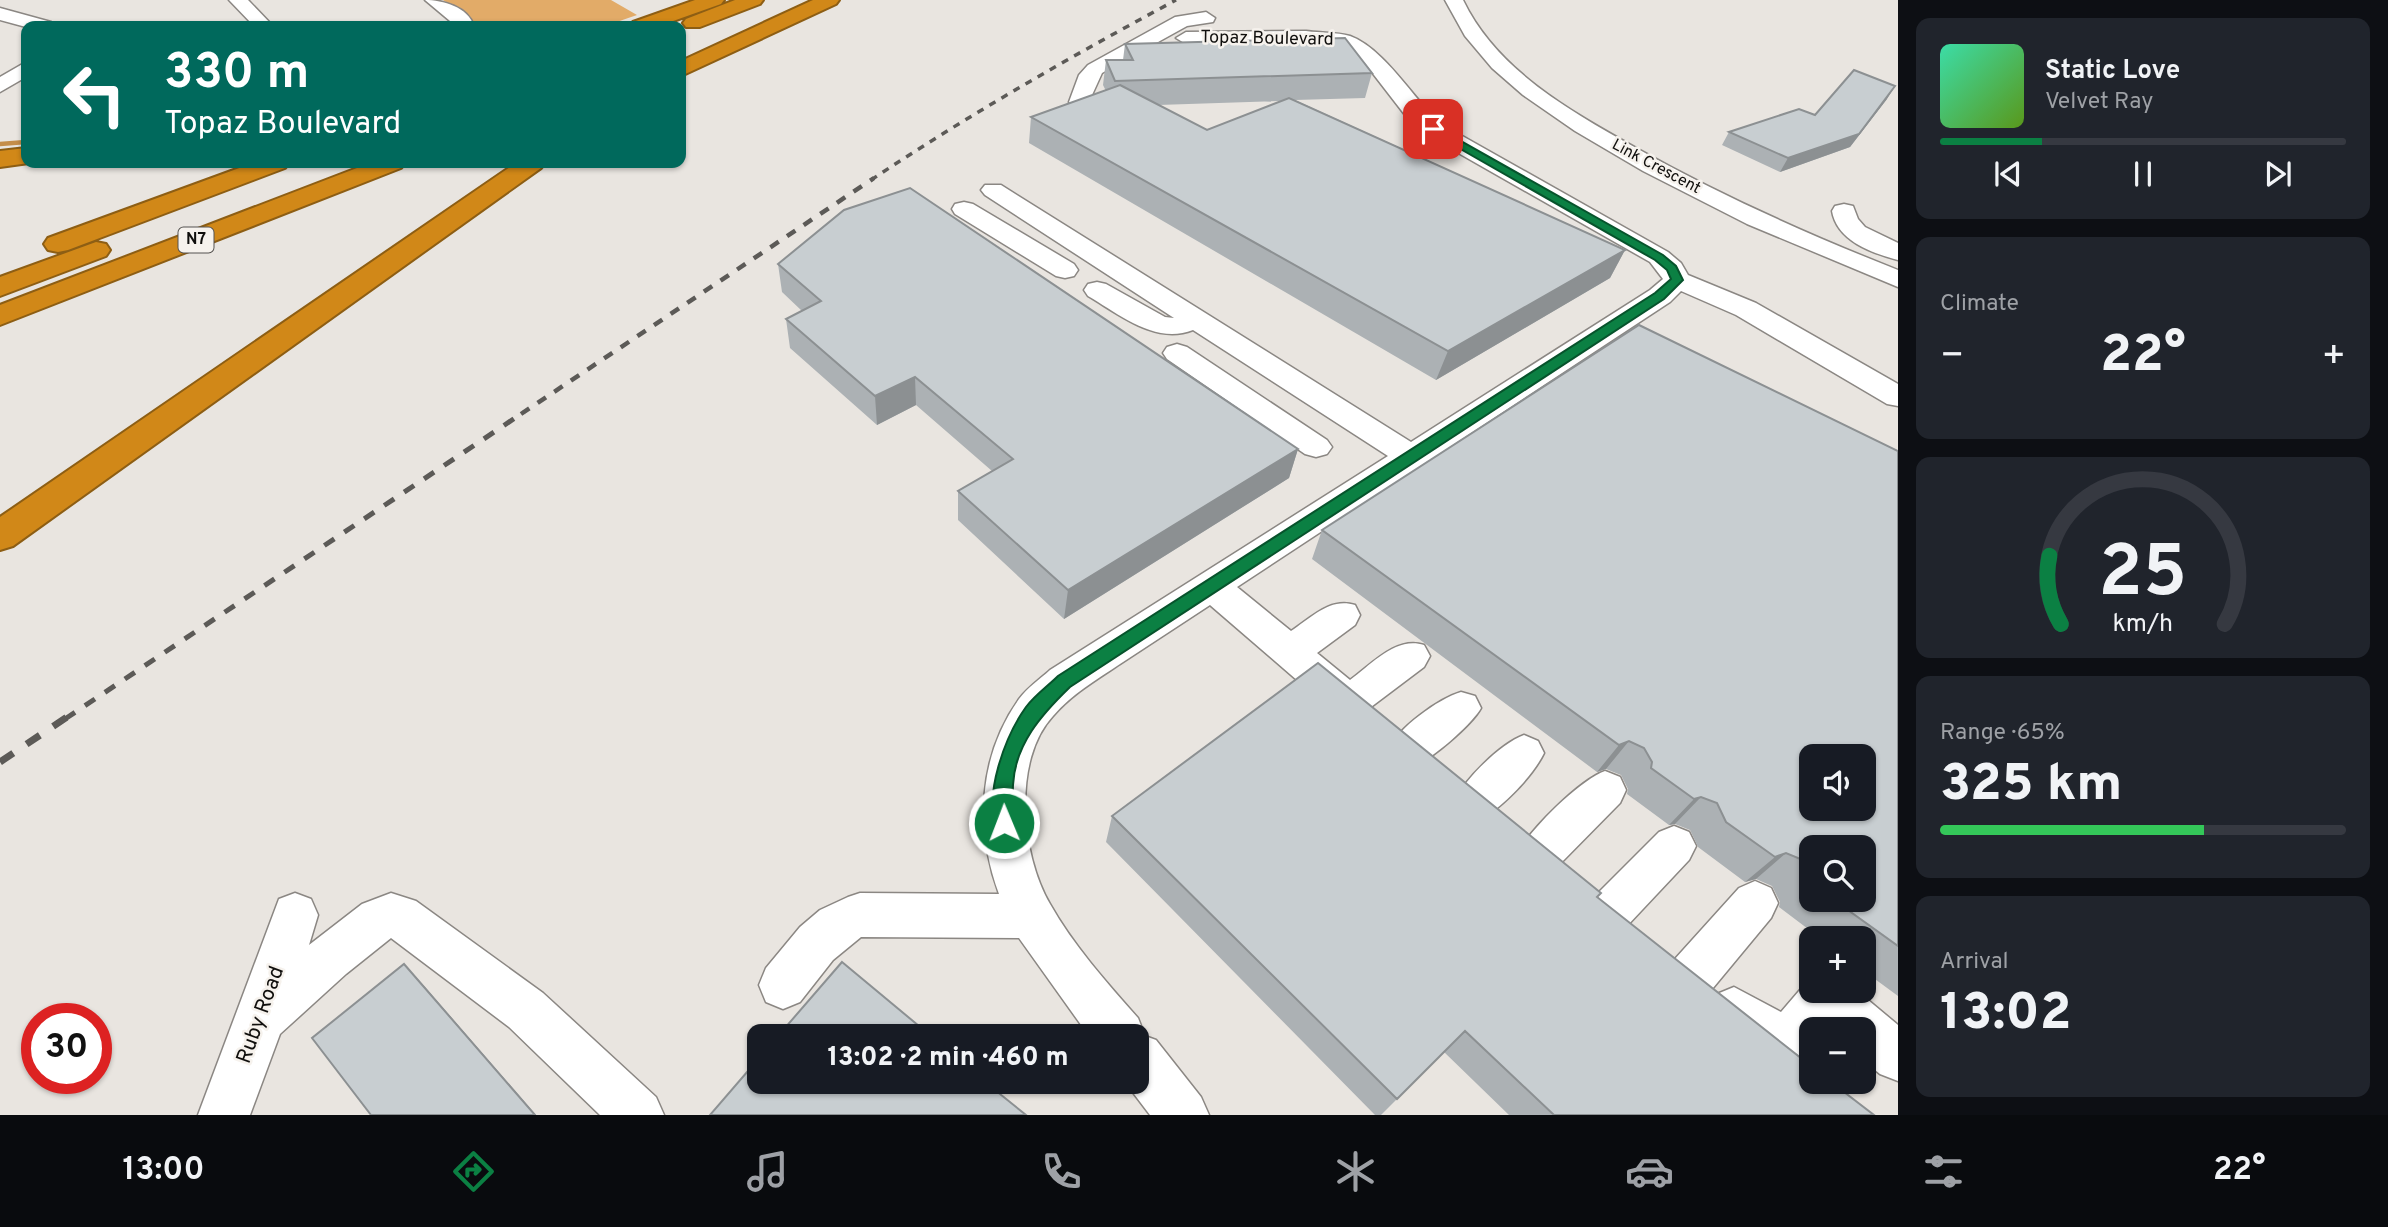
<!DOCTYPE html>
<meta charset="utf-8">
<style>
body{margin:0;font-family:Overpass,sans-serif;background:#20242c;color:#f1f3f6;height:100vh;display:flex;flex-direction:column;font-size:26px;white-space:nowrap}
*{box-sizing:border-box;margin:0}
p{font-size:23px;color:#9ea1a6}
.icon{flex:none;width:38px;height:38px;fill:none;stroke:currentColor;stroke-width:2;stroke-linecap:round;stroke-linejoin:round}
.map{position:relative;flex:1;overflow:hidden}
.sheet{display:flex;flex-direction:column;gap:18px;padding:18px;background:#0d0f14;width:490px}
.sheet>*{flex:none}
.hud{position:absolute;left:21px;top:21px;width:665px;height:147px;border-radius:14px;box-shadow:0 2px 5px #0004;background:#00695c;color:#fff;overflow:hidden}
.tools{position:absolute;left:1799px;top:744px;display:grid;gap:14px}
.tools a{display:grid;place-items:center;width:77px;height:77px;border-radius:14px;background:#171b24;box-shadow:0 2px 5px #0004;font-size:35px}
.speed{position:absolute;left:21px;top:1003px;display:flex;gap:14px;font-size:35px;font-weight:700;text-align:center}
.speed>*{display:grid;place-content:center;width:91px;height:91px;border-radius:50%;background:#171b24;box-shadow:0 2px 5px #0004;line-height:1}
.speed .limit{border:10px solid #d22;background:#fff;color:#111}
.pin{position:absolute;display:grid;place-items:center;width:60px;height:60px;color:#fff;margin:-30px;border-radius:14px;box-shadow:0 4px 10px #0006}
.me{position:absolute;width:77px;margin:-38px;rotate:359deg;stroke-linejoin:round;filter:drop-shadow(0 0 5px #0008)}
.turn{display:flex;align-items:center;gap:24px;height:147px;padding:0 28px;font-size:32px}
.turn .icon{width:91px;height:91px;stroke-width:2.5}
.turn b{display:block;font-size:49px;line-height:60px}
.big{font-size:52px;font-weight:800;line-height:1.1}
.sheet .tile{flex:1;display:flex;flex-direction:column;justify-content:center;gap:10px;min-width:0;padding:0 24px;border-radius:14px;background:#20242c}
.sheet .dial{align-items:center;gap:0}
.dial svg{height:182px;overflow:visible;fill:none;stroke:#363941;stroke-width:7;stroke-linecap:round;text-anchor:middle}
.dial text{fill:#f1f3f6;stroke:none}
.song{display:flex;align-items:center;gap:21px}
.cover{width:84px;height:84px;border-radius:10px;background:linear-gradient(135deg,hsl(160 70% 55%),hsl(90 70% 35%))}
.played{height:7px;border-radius:4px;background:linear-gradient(90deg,#0b8043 25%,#363941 25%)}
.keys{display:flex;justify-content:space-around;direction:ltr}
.heat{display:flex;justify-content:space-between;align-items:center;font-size:38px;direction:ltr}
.charge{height:10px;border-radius:5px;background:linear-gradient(90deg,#34c759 65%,#363941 0)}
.trip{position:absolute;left:747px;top:1024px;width:402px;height:70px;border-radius:14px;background:#171b24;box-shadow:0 2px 5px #0004;font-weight:800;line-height:70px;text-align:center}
.dock{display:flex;height:112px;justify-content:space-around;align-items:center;background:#090b0e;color:#9ea1a6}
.dock .icon{width:49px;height:49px}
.dock .current{color:#0b8043}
.dock b{font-size:32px;color:#f1f3f6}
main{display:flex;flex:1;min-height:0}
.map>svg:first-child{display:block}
.green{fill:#e2ab68}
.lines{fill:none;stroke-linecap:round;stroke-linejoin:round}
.stream{stroke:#c48d49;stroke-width:4.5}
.minor-casing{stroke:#8b8783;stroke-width:3}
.highway-casing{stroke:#8d5e14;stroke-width:4}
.minor{fill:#fff;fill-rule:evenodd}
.highway{fill:#d18818;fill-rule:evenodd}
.rail-far3{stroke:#5c5a57;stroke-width:3.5;stroke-dasharray:7 7;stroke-linecap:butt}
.rail-far2{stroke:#5c5a57;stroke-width:4.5;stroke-dasharray:10 10;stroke-linecap:butt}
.rail-far1{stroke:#5c5a57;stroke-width:5;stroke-dasharray:12 12;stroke-linecap:butt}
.rail{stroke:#5c5a57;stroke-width:7;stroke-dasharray:16 16;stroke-linecap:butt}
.wall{fill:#acb1b4;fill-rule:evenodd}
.shaded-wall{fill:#8c9092}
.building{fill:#c8ced1;stroke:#8c9092;stroke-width:2;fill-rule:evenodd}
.route{fill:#0b8043;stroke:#07532c;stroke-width:2}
.labels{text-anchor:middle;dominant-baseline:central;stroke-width:5;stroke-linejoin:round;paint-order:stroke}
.far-street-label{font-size:16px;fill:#100f0d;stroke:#f6f2ed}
.shield{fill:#f6f2ed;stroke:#555350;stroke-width:2}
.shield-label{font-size:16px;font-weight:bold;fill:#100f0d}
.street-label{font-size:18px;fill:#100f0d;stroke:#f6f2ed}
.near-street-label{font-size:21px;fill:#100f0d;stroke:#f6f2ed}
</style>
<main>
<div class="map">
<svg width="1898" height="1115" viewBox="0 0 1898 1115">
<rect width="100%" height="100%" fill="#e9e5e0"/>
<path class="green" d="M443,0H611L637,15L605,26H472V20Z"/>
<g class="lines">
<path class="stream" d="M0,144L26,142"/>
<defs>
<path id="minor" d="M229,0H248L273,26H254Z
M425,0C443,0 468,7 474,26H456Z
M1445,0H1463C1497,71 1572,112 1638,149C1722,196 1809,235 1898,270V287L1747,224L1643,171L1575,131L1523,95L1492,68L1465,36Z
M0,8L51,22L53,26L26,27L0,20Z
M1206,12L1215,18L1213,22L1187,26L1102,73L1087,106H1073L1069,102L1079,75L1088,65L1175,17Z
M1306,31C1320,33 1337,32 1350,36C1385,49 1413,99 1441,124L1668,252L1681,263L1688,275L1756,303L1898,384V406L1887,404L1736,315L1681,291L1670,302L1237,587L1291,631C1311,618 1330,597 1355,605L1360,615L1355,625L1317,653L1350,680C1372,664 1396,636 1424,645L1430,656L1424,667L1363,713L1349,718L1335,713L1210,605C1180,625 1150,644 1120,664C1096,680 1072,694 1053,716C1012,760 1021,855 1050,904C1073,945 1107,983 1138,1018L1145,1036L1156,1040L1201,1097L1209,1115H1150L1125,1082H1138V1036H1089L1019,938L861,937L833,960L800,1002L783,1009L766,1002L759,985L766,968L800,927L820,910L848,897L860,893L999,894C975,829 978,757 1019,699C1027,688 1040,679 1050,670L1388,456L1193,330C1155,345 1119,314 1088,296L1084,290L1088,284L1097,282L1106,284L1165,317L1174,318L985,195L981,190L985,185H1001L1411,442L1650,290L1663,279L1650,262L1425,134L1405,115L1364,62L1340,46L1306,43L1186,44L1176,38L1186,32Z
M26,62V77L0,92V77Z
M964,202L973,204L1074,264L1078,270L1074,276L1065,278L1056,276L955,214L952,209L955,204Z
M1844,204L1853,206L1858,219L1865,227L1898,243V260C1872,253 1837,241 1832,211L1835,206Z
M1177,344L1187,347L1327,440L1332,447L1327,454L1316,457L1305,454L1167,359L1163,353L1167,347Z
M1461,692L1475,696L1481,708C1473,723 1427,765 1409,767C1405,767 1398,764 1394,762L1388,750C1398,728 1438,699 1461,692Z
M1524,735L1538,741L1544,753C1533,776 1498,813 1474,822L1459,816L1453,803C1464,780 1500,744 1524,735Z
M1605,771L1620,777L1626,790L1620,803L1555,869L1539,875L1523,869L1517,855C1528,831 1580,780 1605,771Z
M1674,826L1689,832L1696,846L1689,860L1626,927L1610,934L1594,927L1587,912L1594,897L1659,832Z
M1755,881L1771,888L1778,903L1771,918L1708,994L1691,1001L1674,994L1667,977L1674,960L1739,888Z
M295,893L311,899L318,915L309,945L362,904L391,893L416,901L543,993L656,1097L664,1115H600L509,1027L391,938L346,974L280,1034L250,1115H198L279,899Z
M1811,977V990H1856L1898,1025V1081L1880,1074L1864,1061V1029H1811V1052L1786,1063L1750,1050L1717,1028L1710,1011L1717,994L1734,987L1781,1012Z"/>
<path id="highway" d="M695,0H724L721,4L659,26H630L633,22Z
M735,0H763L760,4L700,27H686L683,23L686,19Z
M813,0H839L836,4L681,76V61Z
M26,148V163H29L0,167V151Z
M253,163H289L285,168L68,250L58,252L48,250L44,244L48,238Z
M370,163H405L401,168L0,325V305Z
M516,163H545L541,168L13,546L0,550V517Z
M96,242L106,244L110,250L106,256L0,296V277Z"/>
</defs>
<use href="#minor" class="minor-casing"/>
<use href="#highway" class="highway-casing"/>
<use href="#minor" class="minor"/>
<use href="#highway" class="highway"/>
<path class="rail-far3" d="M871,180C970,114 1072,56 1176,0"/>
<path class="rail-far2" d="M521,414L874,178"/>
<path class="rail-far1" d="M65,719L524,412"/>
<path class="rail" d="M0,762L67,717"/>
</g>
<path class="wall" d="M1125,44L1372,73L1365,98L1295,100L1625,250L1610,278L1436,380L1029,143L1031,117L1106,91L1103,85L1106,60H1123ZM1281,101L1207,130L1158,105Z
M1887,99L1850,147L1780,172L1722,145L1729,132L1815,115Z
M778,264L1298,449L1289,478L1064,619L958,520V491L992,471L916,405L877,425L790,348L786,319L802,311L782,292Z
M1898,451V996L1864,971V938H1820L1779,907L1780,902L1772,886L1756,879L1745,882L1698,847L1690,830L1675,824L1669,825L1627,794L1628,789L1621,775L1606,769L1597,772L1312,559L1322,530ZM1811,847L1864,900H1811Z
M1112,816L1597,897L1874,1115H1509L1444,1052L1381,1115H1375L1106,842Z"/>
<path class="shaded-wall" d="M1895,86L1887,99L1850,147L1780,172L1788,158Z
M1625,250L1610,278L1436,380L1448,351Z
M915,377L916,405L877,425L875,396Z
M1298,449L1289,478L1064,619L1068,590Z
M1629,741L1606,769L1597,772L1619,745Z
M1701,797L1675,824L1669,825L1694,799Z
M1786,853L1756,879L1745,882L1775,857Z
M404,964L425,987L536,1115H535Z"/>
<path class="building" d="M1345,38L1372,73L1115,81L1106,60H1133L1125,44Z
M1854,70L1895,86L1859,134L1788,158L1729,132L1799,109L1815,115Z
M1120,85L1207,130L1289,98L1625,250L1448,351L1031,117Z
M910,188L1298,449L1068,590L958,491L1013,459L915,377L875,396L786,319L821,301L778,264L844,210Z
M1639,325L1898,451V946L1834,900H1864V847H1811V876L1803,860L1786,853L1775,857L1726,822L1717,803L1701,797L1694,799L1651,768L1652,762L1644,748L1629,741L1619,745L1322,530ZM1811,756H1864V808H1811Z
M1318,663L1601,893L1597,897L1811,1066V1082H1831L1874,1115H1554L1465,1031L1397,1099L1112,816Z
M842,962L931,1036H778Z
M404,964L535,1115H371L312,1038Z
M760,1057V1082H985L1026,1115H710Z"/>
<path class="route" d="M1429,127H1436L1663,255L1676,266L1683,280L1664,299L1070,687C1042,714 1015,744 1013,785C1012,800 1018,816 1011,829L1004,832L998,829C982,796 1006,735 1026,707C1035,695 1048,686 1058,676L1655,293L1671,279L1667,270L1655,260L1429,131Z"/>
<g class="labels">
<g class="far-street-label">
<text transform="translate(1656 167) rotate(28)">Link Crescent</text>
</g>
<rect class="shield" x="178.5" y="227.5" width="35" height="25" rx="5"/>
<g class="shield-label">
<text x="196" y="240">N7</text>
</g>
<g class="street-label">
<text transform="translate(1267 39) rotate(1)">Topaz Boulevard</text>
</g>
<g class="near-street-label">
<text transform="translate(261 1015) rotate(-70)">Ruby Road</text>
</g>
</g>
</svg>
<div class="tools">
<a><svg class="icon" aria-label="sound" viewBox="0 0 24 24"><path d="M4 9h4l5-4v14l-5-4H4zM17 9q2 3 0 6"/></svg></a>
<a><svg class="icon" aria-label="search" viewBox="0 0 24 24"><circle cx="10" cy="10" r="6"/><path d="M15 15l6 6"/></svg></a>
<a>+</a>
<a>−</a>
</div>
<div class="speed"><div class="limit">30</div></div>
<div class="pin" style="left:1433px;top:129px;background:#d93025"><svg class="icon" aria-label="arrive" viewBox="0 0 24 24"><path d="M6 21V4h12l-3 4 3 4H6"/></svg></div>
<svg class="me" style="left:1004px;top:823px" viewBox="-20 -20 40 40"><circle r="17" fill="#0b8043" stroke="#fff" stroke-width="3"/><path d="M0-11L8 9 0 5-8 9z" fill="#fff"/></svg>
<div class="trip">13:02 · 2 min · 460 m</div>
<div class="hud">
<div class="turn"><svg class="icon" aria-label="left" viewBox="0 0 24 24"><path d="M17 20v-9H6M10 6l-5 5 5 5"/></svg><div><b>330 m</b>Topaz Boulevard</div></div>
</div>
</div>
<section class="sheet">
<div class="tile">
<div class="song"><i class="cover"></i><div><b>Static Love</b><p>Velvet Ray</p></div></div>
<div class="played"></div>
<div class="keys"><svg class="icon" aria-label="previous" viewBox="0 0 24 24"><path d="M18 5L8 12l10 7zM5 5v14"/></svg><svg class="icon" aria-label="pause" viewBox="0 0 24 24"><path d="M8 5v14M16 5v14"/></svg><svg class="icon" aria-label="next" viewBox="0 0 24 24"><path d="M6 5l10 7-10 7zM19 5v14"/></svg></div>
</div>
<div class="tile"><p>Climate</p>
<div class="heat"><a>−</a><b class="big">22°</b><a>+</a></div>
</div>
<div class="tile dial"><svg viewBox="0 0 100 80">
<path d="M14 69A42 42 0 1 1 86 69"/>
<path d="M14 69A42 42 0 0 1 9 39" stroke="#0b8043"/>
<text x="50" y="56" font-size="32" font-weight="700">25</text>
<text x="50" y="72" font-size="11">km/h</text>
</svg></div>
<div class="tile"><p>Range · 65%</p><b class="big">325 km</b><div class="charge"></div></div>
<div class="tile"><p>Arrival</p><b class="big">13:02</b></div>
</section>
</main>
<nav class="dock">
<b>13:00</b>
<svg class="icon current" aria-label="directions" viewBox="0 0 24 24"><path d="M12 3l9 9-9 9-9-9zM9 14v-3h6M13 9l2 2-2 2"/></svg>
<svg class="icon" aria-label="music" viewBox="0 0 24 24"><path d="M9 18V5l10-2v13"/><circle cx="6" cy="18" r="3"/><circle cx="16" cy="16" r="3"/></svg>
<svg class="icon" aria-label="phone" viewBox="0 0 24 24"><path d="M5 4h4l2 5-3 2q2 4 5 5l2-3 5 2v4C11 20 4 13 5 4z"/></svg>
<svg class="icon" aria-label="climate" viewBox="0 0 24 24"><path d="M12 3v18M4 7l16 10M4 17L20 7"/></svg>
<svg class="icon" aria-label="car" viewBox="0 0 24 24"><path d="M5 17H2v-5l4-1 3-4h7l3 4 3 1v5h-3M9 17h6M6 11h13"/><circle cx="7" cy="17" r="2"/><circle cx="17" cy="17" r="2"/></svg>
<svg class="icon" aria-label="filters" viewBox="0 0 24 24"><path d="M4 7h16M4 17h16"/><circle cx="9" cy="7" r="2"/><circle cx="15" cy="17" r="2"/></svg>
<b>22°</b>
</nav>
